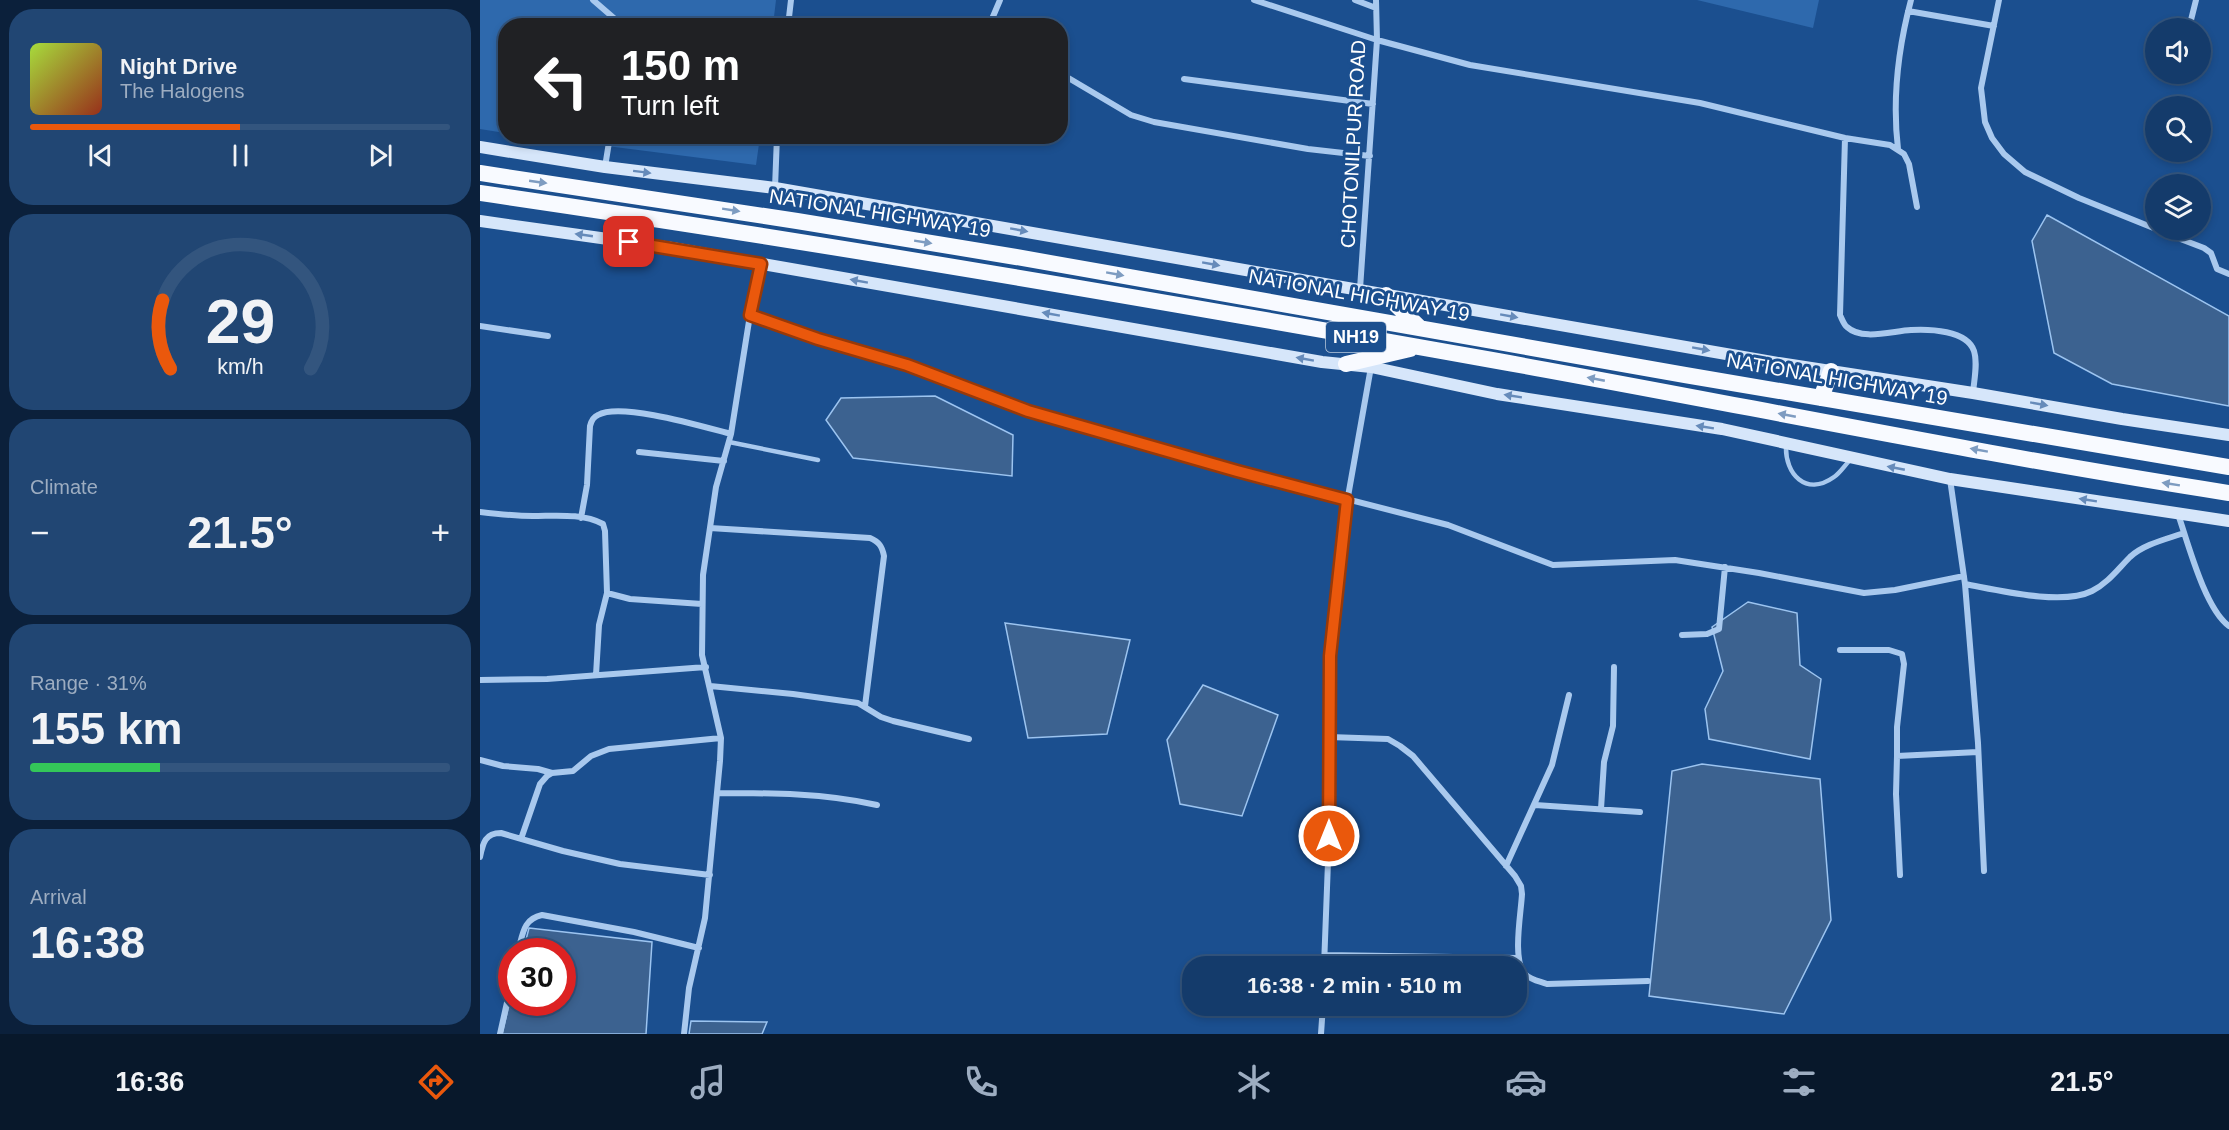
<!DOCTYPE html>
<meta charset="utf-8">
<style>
body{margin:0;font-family:Arial,sans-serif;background:#214673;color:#f1f3f6;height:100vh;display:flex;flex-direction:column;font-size:22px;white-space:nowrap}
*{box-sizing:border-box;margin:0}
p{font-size:20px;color:#9dadc1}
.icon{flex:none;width:33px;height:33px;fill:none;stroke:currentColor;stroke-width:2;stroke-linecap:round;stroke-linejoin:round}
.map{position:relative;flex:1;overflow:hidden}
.panel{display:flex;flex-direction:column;gap:9px;padding:9px;background:#0b203b;width:480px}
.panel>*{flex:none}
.top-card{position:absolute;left:18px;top:18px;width:570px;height:126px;border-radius:24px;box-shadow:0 3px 9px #0003,0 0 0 2px #33557e;background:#202124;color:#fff;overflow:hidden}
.controls{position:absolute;left:1665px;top:18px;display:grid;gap:12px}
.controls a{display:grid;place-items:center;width:66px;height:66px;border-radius:50%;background:#143b6b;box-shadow:0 3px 9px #0003,0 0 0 2px #33557e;font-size:30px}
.speed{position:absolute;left:18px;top:938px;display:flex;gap:12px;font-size:30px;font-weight:700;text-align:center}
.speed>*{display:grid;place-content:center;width:78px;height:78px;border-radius:50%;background:#143b6b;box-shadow:0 3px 9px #0003,0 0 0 2px #33557e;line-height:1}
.speed .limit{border:9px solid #d22;background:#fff;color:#111}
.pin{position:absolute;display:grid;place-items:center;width:51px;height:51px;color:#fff;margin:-26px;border-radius:12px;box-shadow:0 3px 9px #0006}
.me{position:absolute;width:66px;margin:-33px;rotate:0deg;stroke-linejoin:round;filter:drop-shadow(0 0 4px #0008)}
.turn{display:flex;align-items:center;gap:21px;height:126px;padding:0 24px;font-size:27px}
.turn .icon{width:78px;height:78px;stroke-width:2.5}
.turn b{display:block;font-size:42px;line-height:51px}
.big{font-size:45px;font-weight:600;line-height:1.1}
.panel .card{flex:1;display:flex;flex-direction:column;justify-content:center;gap:9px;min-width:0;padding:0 21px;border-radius:24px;background:#214673}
.panel .dial{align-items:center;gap:0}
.dial svg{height:156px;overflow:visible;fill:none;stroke:#33557e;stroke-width:7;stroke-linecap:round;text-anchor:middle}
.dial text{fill:#f1f3f6;stroke:none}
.song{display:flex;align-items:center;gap:18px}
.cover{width:72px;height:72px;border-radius:9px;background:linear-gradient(135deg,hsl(80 70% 55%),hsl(10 70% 35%))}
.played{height:6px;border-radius:3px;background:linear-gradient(90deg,#ea580c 50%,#33557e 50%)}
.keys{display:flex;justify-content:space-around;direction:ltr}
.heat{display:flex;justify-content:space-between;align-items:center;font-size:33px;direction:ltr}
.charge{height:9px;border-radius:4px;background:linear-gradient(90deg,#34c759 31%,#33557e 0)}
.trip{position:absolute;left:702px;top:956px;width:345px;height:60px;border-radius:24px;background:#143b6b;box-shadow:0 3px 9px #0003,0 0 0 2px #33557e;font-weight:600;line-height:60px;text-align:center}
.tab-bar{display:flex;height:96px;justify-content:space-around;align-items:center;background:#08182b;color:#9dadc1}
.tab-bar .icon{width:42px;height:42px}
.tab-bar .on{color:#ea580c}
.tab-bar b{font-size:27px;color:#f1f3f6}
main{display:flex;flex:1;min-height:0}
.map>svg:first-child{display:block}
.green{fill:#2e69ad}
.water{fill:#3c6290;stroke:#9cc4f0;stroke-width:1.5}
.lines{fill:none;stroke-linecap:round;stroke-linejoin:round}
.service{stroke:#a9c9ee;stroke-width:4.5}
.minor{stroke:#a9c9ee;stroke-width:6}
.secondary{stroke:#d6e6fa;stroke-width:12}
.trunk{stroke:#f8faff;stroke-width:16}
.oneway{fill:#668bba}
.oneway2{fill:#7e9cc1}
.route-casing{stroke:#983908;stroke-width:15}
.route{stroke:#ea580c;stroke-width:10}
.labels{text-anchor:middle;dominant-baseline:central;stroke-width:6;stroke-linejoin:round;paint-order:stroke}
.shield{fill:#1b4f8f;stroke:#bbcadd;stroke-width:1.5}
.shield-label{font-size:18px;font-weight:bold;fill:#fff}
.street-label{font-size:20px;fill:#fff;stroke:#1b4f8f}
</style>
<main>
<section class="panel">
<div class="card">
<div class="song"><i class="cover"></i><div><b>Night Drive</b><p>The Halogens</p></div></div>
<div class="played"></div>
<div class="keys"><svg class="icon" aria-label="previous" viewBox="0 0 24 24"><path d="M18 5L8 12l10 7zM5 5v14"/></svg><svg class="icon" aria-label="pause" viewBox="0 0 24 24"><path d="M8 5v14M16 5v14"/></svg><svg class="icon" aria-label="next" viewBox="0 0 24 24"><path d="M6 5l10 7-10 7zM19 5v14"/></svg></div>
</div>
<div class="card dial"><svg viewBox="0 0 100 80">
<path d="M14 69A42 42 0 1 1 86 69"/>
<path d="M14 69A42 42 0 0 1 10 34" stroke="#ea580c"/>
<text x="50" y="56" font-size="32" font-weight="700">29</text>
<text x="50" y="72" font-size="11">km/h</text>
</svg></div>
<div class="card"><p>Climate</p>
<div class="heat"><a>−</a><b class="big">21.5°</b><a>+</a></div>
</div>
<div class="card"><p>Range · 31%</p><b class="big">155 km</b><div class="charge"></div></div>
<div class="card"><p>Arrival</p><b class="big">16:38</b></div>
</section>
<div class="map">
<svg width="1749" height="1034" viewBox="0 0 1749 1034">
<rect width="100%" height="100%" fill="#1b4f8f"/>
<path class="green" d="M0,0H296L293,25L26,26L25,133L0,129Z
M1217,0H1339L1333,28Z
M56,137H280L276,165Z"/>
<path class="water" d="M1567,215L1749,316V406L1632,384L1574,353L1552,241Z
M455,396L533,435L532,476L373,458L346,420L361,398Z
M1268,602L1317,613L1320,665L1341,679L1330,759L1229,739L1225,709L1243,671L1232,627Z
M525,623L650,640L627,734L548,738Z
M723,685L798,715L762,816L700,804L687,740Z
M1222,764L1340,779L1351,920L1304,1014L1169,996L1192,771Z
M49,928L172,942L166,1034H22L31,997L32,1002H82V951H43Z
M211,1021L287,1022L282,1034H209Z"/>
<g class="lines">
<path class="service" d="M249,442L338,460
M1306,446C1305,474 1326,497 1354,477C1360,473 1365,465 1370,460"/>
<path class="minor" d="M113,0L135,19L132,26
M774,0L897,40L990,65L1220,103L1365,138L1410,145L1424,154L1429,164L1437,207
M875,0L896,8
M1519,0L1501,88L1505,122L1512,138L1524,154L1545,172L1599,198L1676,229
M1428,11L1514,26
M135,19L150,26
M308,26L311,0
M509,26L520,0
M1709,28L1716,0
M580,73L651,115L674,122L828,149L890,156
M704,79L893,104
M1365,138L1360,315C1362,319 1364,325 1367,327C1382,341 1412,331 1431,330C1449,329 1487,330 1494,351C1498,363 1494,380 1493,393
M1418,149C1412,98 1418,49 1431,0
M125,167L130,136
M295,188L297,136
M1677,230L1724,248L1731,253L1737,269L1749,274
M880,289L897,40L896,0
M270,315L338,339L427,365L548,411L757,471L968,525L1073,565L1195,560L1279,573L1384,593L1415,590L1484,576
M0,326L68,336
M159,452L244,461
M1470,479L1485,584L1498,743L1504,871
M0,512C17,514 35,516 53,516C76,516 102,513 123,524L125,531L127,593L150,599L222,604
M1698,514C1708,543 1725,609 1749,626
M101,518L107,485L110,426C111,422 113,417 118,415C141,402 224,427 251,434
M230,528L390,538C399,542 402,546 404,556L385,706
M1485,584C1518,590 1582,606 1612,591C1628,583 1638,569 1650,557C1664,544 1687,539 1704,533
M1202,635L1227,634L1239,629L1245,567
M1360,650H1409L1422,654L1424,664L1417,727V756
M116,675L119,625L127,593
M0,680L67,679L226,667
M230,686L313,694L378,703L401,717L413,721L489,739
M849,737L908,739L920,746L933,756L1035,876L1041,886L1042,894C1041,914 1032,960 1045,974C1051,980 1059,981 1067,984L1168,981
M0,760L23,766L58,769L72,773
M237,793C291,793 344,793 397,805
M1055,805L1160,812
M1121,809L1124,762L1133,726L1134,667
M41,839L60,784L67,776L72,773L93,771L111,756L129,749L241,738
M0,857C3,843 5,833 21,833L83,851L140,864L230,875
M1026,866L1072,765L1089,695
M1420,875L1416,794L1417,756L1498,752
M38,951C43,934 43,919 62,915L154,932L219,948
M845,955L1038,958
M844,966L849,836L850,656L864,519L891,367
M20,1034L32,980
M204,1034L209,988L225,918L240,761L241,738L222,655L223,575L236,487L251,434L270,315L281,264
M841,1034L843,1005"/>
<path class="secondary" d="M0,147L125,167L295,188L1292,362L1493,393L1642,419L1749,435
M0,221L192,248L842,362L891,367L1017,394L1242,429L1470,479L1749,521"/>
<path class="trunk" d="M0,173L317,221L536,257L1205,375L1749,467
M0,193C338,242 675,300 1012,360C1258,404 1502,455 1749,493
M906,295L939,327
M866,364L930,349
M1341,398L1351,371"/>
</g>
<defs><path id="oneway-solid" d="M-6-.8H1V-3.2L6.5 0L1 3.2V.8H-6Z" transform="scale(1.5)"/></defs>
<g class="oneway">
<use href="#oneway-solid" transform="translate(162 172) rotate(7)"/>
<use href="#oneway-solid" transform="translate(539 230) rotate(10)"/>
<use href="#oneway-solid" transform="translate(104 235) rotate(-172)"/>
<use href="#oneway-solid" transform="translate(731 264) rotate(10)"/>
<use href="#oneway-solid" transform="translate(379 281) rotate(-170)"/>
<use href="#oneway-solid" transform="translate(571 314) rotate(-170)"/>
<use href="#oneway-solid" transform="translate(1029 316) rotate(10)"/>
<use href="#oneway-solid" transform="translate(1221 349) rotate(10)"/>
<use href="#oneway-solid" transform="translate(825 359) rotate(-170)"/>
<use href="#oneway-solid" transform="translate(1033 396) rotate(-171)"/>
<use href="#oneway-solid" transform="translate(1559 404) rotate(10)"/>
<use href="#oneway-solid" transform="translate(1225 427) rotate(-171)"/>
<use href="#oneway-solid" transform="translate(1416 468) rotate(-169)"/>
<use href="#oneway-solid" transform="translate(1608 500) rotate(-171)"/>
</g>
<g class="oneway2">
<use href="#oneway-solid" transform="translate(58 182) rotate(8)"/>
<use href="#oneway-solid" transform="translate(251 210) rotate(9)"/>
<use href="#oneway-solid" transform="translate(443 242) rotate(9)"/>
<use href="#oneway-solid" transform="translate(635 274) rotate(10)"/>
<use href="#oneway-solid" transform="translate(1116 379) rotate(-169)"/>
<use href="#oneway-solid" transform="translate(1307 415) rotate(-169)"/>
<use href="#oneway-solid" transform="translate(1499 450) rotate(-170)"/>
<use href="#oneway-solid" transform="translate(1691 484) rotate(-171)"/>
</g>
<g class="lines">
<defs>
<path id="route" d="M149,242L281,264L270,315L338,339L427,365L548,411L757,471L867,500L850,656L849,836"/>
</defs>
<use href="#route" class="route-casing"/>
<use href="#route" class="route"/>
</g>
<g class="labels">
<rect class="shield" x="846" y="322" width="60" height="30" rx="4.5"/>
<g class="shield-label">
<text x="876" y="337">NH19</text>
</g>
<g class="street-label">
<text transform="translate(873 144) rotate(-87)">CHOTONILPUR ROAD</text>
<text transform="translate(400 213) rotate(9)">NATIONAL HIGHWAY 19</text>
<text transform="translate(879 295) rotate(10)">NATIONAL HIGHWAY 19</text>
<text transform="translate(1357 379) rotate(10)">NATIONAL HIGHWAY 19</text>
</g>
</g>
</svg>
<div class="controls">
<a><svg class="icon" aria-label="sound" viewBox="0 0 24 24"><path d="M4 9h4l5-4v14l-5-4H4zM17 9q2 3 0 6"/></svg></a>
<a><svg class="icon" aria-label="search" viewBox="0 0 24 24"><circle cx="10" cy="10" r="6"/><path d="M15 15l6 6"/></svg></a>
<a><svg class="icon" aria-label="layers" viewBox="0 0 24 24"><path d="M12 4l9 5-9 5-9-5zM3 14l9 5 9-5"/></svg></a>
</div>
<div class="speed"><div class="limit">30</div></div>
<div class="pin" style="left:149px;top:242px;background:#d93025"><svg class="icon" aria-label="arrive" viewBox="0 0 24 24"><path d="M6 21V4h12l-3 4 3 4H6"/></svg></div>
<svg class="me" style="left:849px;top:836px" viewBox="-20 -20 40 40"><circle r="17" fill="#ea580c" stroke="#fff" stroke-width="3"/><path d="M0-11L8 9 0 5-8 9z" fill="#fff"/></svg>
<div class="trip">16:38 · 2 min · 510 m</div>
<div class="top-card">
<div class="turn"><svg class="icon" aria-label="left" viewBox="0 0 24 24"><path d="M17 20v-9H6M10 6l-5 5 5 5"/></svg><div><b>150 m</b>Turn left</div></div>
</div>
</div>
</main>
<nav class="tab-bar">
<b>16:36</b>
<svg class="icon on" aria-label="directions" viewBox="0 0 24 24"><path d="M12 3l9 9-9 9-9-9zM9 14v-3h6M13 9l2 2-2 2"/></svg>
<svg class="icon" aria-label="music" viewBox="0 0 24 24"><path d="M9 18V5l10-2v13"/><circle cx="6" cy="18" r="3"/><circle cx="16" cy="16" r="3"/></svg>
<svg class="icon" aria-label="phone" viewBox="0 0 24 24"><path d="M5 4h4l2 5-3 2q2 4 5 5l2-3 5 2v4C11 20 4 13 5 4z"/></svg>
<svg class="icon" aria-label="climate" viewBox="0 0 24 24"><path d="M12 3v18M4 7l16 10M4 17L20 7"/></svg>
<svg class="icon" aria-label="car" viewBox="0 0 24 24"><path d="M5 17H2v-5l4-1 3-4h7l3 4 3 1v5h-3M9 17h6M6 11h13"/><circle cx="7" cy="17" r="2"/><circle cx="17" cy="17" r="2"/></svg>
<svg class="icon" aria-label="filters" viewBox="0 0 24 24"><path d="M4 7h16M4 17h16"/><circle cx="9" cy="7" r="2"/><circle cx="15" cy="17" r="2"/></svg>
<b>21.5°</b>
</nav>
